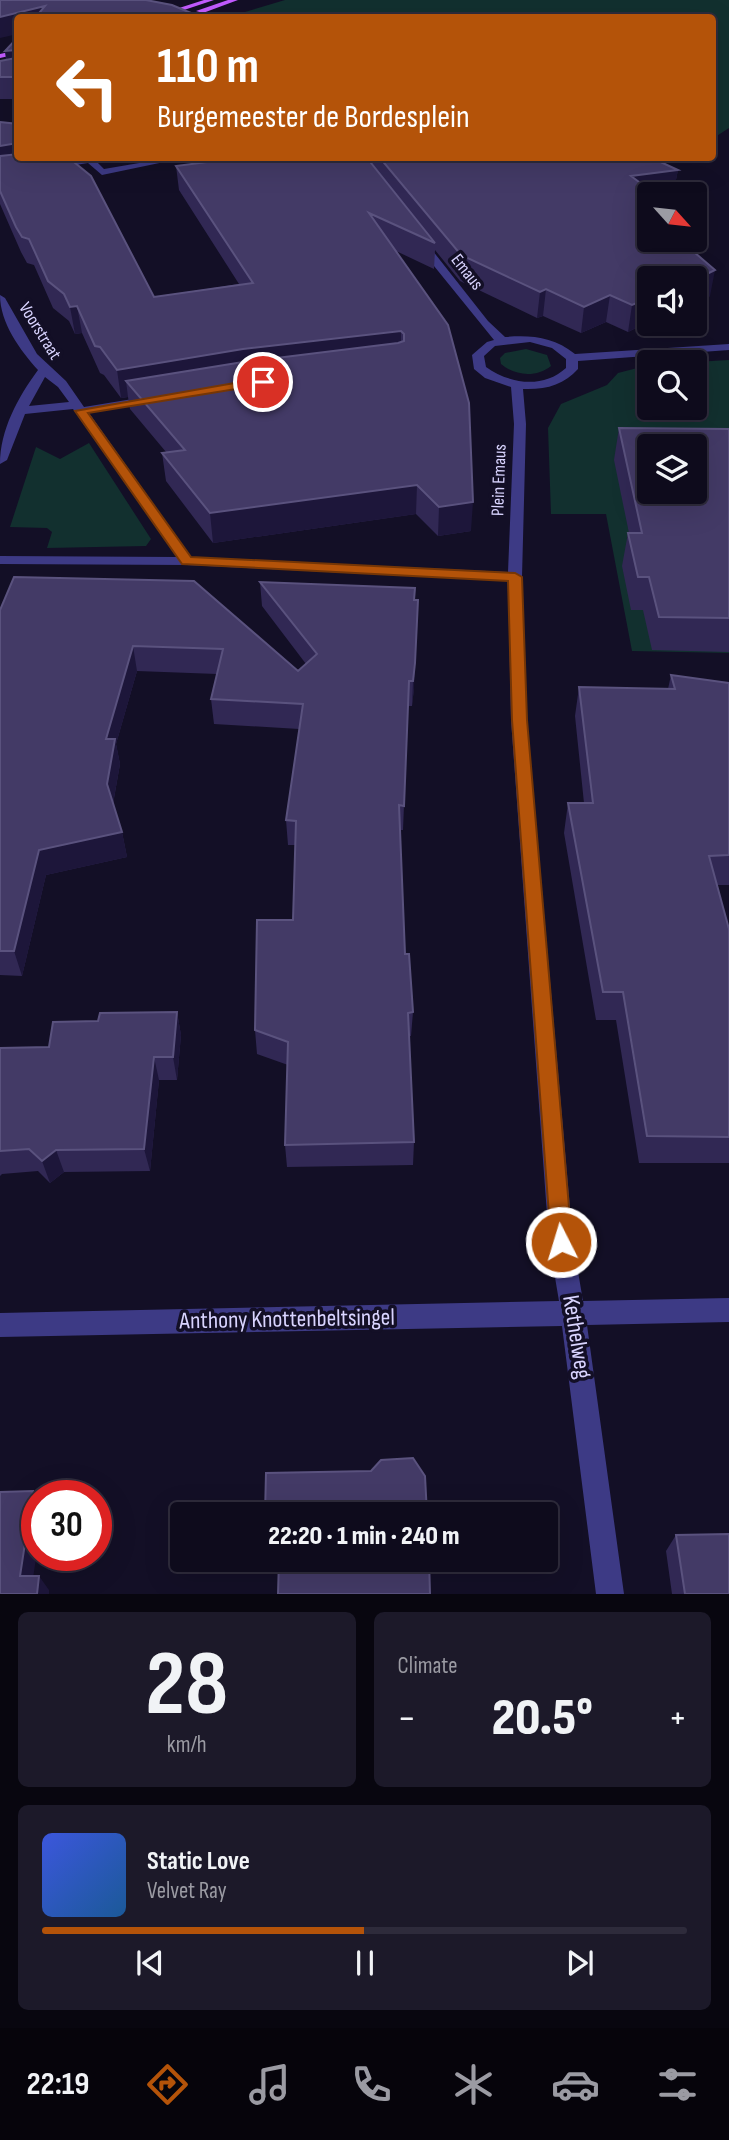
<!DOCTYPE html>
<meta charset="utf-8">
<style>
body{margin:0;font-family:"Sofia Sans Condensed",sans-serif;background:#1c1929;color:#f1f3f6;height:100vh;display:flex;flex-direction:column;font-size:26px;white-space:nowrap}
*{box-sizing:border-box;margin:0}
p{font-size:23px;color:#9b9ba3}
.icon{flex:none;width:38px;height:38px;fill:none;stroke:currentColor;stroke-width:2;stroke-linecap:round;stroke-linejoin:round}
.map{position:relative;height:1594px;overflow:hidden}
.drawer{display:flex;flex-direction:column;gap:18px;padding:18px;background:#08060f;flex:1}
.drawer>*{flex:none}
.hud{position:absolute;left:14px;top:14px;width:702px;height:147px;border-radius:7px;box-shadow:0 7px 28px #0002,0 0 0 2px #2e2b3b;background:#b45309;color:#fff;overflow:hidden}
.needle{width:46px;rotate:117deg}
.controls{position:absolute;left:637px;top:182px;display:grid;gap:14px}
.controls a{display:grid;place-items:center;width:70px;height:70px;border-radius:7px;background:#0e0b1c;box-shadow:0 7px 28px #0002,0 0 0 2px #2e2b3b;font-size:35px}
.speed{position:absolute;left:21px;top:1480px;display:flex;gap:14px;font-size:35px;font-weight:700;text-align:center}
.speed>*{display:grid;place-content:center;width:91px;height:91px;border-radius:50%;background:#0e0b1c;box-shadow:0 7px 28px #0002,0 0 0 2px #2e2b3b;line-height:1}
.speed .limit{border:10px solid #d22;background:#fff;color:#111}
.pin{position:absolute;display:grid;place-items:center;width:60px;height:60px;color:#fff;margin:-30px;border:4px solid #fff;border-radius:50%;box-shadow:0 2px 7px #0007}
.me{position:absolute;width:77px;margin:-38px;rotate:355deg;stroke-linejoin:round;filter:drop-shadow(0 0 5px #0008)}
.turn{display:flex;align-items:center;gap:24px;height:147px;padding:0 28px;font-size:32px}
.turn .icon{width:91px;height:91px;stroke-width:2.5}
.turn b{display:block;font-size:49px;line-height:60px}
.big{font-size:52px;font-weight:800;line-height:1.1}
.drawer .widget{flex:1;display:flex;flex-direction:column;justify-content:center;gap:10px;min-width:0;padding:0 24px;border-radius:10px;background:#1c1929}
.drawer .dial{align-items:center;gap:0}
.dial b{font-size:91px;line-height:1}
.song{display:flex;align-items:center;gap:21px}
.cover{width:84px;height:84px;border-radius:10px;background:linear-gradient(135deg,hsl(230 70% 55%),hsl(210 70% 35%))}
.played{height:7px;border-radius:4px;background:linear-gradient(90deg,#b45309 50%,#2e2b3b 50%)}
.keys{display:flex;justify-content:space-around;direction:ltr}
.heat{display:flex;justify-content:space-between;align-items:center;font-size:38px;direction:ltr}
.drawer .tiles{flex:1;display:grid;gap:18px;grid-template-columns:1fr 1fr}
.widget:last-child{grid-column:span 2}
.trip{position:absolute;left:170px;top:1502px;width:388px;height:70px;border-radius:7px;background:#0e0b1c;box-shadow:0 7px 28px #0002,0 0 0 2px #2e2b3b;font-weight:800;line-height:70px;text-align:center}
.dock{display:flex;height:112px;justify-content:space-around;align-items:center;background:#06040b;color:#9b9ba3}
.dock .icon{width:49px;height:49px}
.dock .active{color:#b45309}
.dock b{font-size:32px;color:#f1f3f6}
.map>svg:first-child{display:block}
.green{fill:#12302f;fill-rule:evenodd}
.lines{fill:none;stroke-linecap:round;stroke-linejoin:round}
.minor{fill:#3d3a85;fill-rule:evenodd}
.major{fill:#c25bff;fill-rule:evenodd}
.wall{fill:#312854}
.shaded-wall{fill:#1d163a}
.building{fill:#433a66;stroke:#5a527e;stroke-width:2;fill-rule:evenodd}
.route{fill:#b45309;stroke:#753606;stroke-width:2}
.labels{text-anchor:middle;dominant-baseline:central;stroke-width:7;stroke-linejoin:round;paint-order:stroke}
.far-street-label{font-size:18px;fill:#d9d4ff;stroke:#130f26}
.near-street-label{font-size:24px;fill:#d9d4ff;stroke:#130f26}
</style>
<div class="map">
<svg width="729" height="1594" viewBox="0 0 729 1594">
<rect width="100%" height="100%" fill="#130f26"/>
<path class="green" d="M285,0H729V128L712,139V18L228,17Z
M526,349L547,355L551,366C536,378 515,376 501,364L500,358L505,353Z
M729,360V653L632,651L606,514H551L548,428L561,404L607,385L618,373L649,365V408H695L694,362ZM649,446H695V492H649Z
M89,443L151,539L146,546L47,548L52,532L47,528L10,527L36,447L60,459Z"/>
<g class="lines">
<path class="minor" d="M91,158H111L97,162L104,169L157,160L156,158H165L169,161L102,175L88,163L51,169L46,166Z
M417,241H425L488,321L505,337C532,335 553,337 575,354L729,344V350L578,361V369C564,385 545,390 523,389L526,424L522,577L527,720L573,1242L583,1301L729,1298V1322L587,1325L624,1594H596L562,1326L0,1337V1313L559,1301L549,1242L511,720L508,581L187,565L0,564V556L177,557L73,409L25,414L7,460L0,464C0,430 18,397 38,370C20,350 0,323 0,295L5,298L37,354L66,381L84,407L157,395V401L89,413L191,557L508,572L514,424L511,387L485,378L474,369L472,355L487,342L494,340L417,245ZM530,342L552,348L566,359V368C543,389 510,384 486,367L484,356L495,346ZM45,377L58,387L69,402L29,406Z"/>
<path class="major" d="M204,0H214L160,18H148Z
M228,0H238L203,13L196,11Z
M18,50V54L0,58V54Z"/>
</g>
<path class="wall" d="M18,37V99H0V61L6,60L5,51Z
M0,122L154,297L239,284L179,190L176,166L223,159L220,158H652L678,170L673,194H649L710,296L695,304V278H649V324H655L649,327L644,324L628,332L606,322L581,333L543,316L537,318L460,281L435,250L434,269L396,251L471,531L438,536L416,514L213,543L166,481L162,453L166,452L130,409L128,397L121,398L104,375L100,373L82,333L75,334L69,321L53,308L34,265L27,263L21,252L0,204Z
M619,428L729,429V652L652,650L643,610H631L622,566L628,533H629L614,460Z
M14,577L298,671L306,664L262,606L260,582L414,600V688L412,706H408L403,830H400L405,954L413,1012L411,1036H409L414,1142L413,1165L287,1167L285,1145L288,1065L257,1054L255,1030L293,920L295,845H288L286,820L299,729L214,724L211,699L217,674L137,671L116,744L120,764L113,804L122,832L127,857L46,875L22,976L0,975V610Z
M671,675L729,683V885H717L729,929V1163H639L616,1020H596L564,833L568,803H584L575,716L579,687L668,689Z
M177,1012L181,1035L177,1080H159L150,1171L64,1172L50,1183L38,1171L2,1174L0,1176V1048L49,1047L98,1021Z
M676,1535L729,1594H672L666,1551Z"/>
<path class="shaded-wall" d="M45,6L47,18H18V34L0,38V17Z
M16,50L18,59L9,72L5,51Z
M18,143V158L0,170V146Z
M678,170L673,194H649L631,176Z
M715,270L710,296L695,304V280Z
M546,289L543,316L537,318L540,292Z
M610,295L606,322L581,333L584,307Z
M648,298L644,324L628,332L632,305Z
M77,306L82,333L75,334L70,307Z
M401,331V358L126,381L128,397L121,398L117,370L243,349Z
M417,485L416,514L213,543L210,513Z
M473,502L471,531L438,536L439,507Z
M418,600L414,688L412,706L413,681Z
M133,646L137,671L116,744L120,764L112,809L107,784L106,739Z
M122,832L127,857L46,875L22,976L14,951L39,850Z
M177,1012L181,1035L177,1080L173,1057Z
M154,1057L159,1080L150,1171L144,1149Z
M56,1150L64,1172L50,1183L42,1161Z
M33,1491L37,1498V1552L31,1591L20,1576Z
M39,1576L49,1590V1594H37Z"/>
<path class="building" d="M0,0H146L172,5L203,18H35L45,6L0,17Z
M18,37V77H0V61L16,58V50L5,51Z
M0,122L18,124V143L0,146Z
M18,154V158H69L91,176L154,297L253,283L176,166L238,158H367L435,243L369,213L448,325L469,403L473,502L439,507L417,485L210,513L162,453L185,450L126,381L243,362L398,343L404,341V334L401,331L243,349L117,370L100,347L95,346L77,306L70,307L64,294L48,281L29,239L22,237L16,227L0,191V156Z
M380,158H652L678,170L631,176L655,194H649V240H680L715,270L695,280V278H649V298L632,305L610,295L584,307L546,289L540,292L461,255Z
M619,428L729,429V618L659,617L649,577H638L628,533H642ZM649,446H695V492H649Z
M14,577L194,581L298,671L317,654L260,582L415,588L414,600H418L415,663L413,681H409L404,806L399,805L405,954H409L413,1012L408,1013L414,1142L285,1145L288,1042L255,1030L257,920H293L296,821L286,820L303,704L211,699L223,649L133,646L106,739H115L107,784L122,832L39,850L14,951H0V610Z
M671,675L729,683V855L709,856L729,929V1137L647,1136L623,992H603L568,803H593L579,687L675,689Z
M177,1012L173,1057H154L144,1149L56,1150L42,1161L29,1149L0,1151V1048L49,1047L53,1022L98,1021L100,1013Z
M413,1458L425,1476L427,1514H265L266,1473L371,1471L381,1460Z
M33,1491L20,1576H39L37,1594H0V1492Z
M729,1534V1594H685L676,1535Z
M279,1559H429L430,1594H278Z"/>
<path class="route" d="M263,378L268,382L267,384L88,413L191,557L515,573L522,577L527,720L572,1242L569,1249L561,1252L554,1249L551,1242L512,720L508,581L182,564L75,411Z"/>
<g class="labels">
<g class="far-street-label">
<text transform="translate(467 272) rotate(52)">Emaus</text>
<text transform="translate(40 331) rotate(58)">Voorstraat</text>
<text transform="translate(499 480) rotate(-88)">Plein Emaus</text>
</g>
<g class="near-street-label">
<text transform="translate(287 1319) rotate(-1)">Anthony Knottenbeltsingel</text>
<text transform="translate(577 1337) rotate(81)">Kethelweg</text>
</g>
</g>
</svg>
<div class="controls">
<a><svg class="needle" viewBox="-14 -14 28 28"><path d="M0-13l5 13h-10z" fill="#e53935"/><path d="M0 13l5-13h-10z" fill="#9b9ba3"/></svg></a>
<a><svg class="icon" aria-label="sound" viewBox="0 0 24 24"><path d="M4 9h4l5-4v14l-5-4H4zM17 9q2 3 0 6"/></svg></a>
<a><svg class="icon" aria-label="search" viewBox="0 0 24 24"><circle cx="10" cy="10" r="6"/><path d="M15 15l6 6"/></svg></a>
<a><svg class="icon" aria-label="layers" viewBox="0 0 24 24"><path d="M12 4l9 5-9 5-9-5zM3 14l9 5 9-5"/></svg></a>
</div>
<div class="speed"><div class="limit">30</div></div>
<div class="pin" style="left:263px;top:382px;background:#d93025"><svg class="icon" aria-label="arrive" viewBox="0 0 24 24"><path d="M6 21V4h12l-3 4 3 4H6"/></svg></div>
<svg class="me" style="left:561px;top:1242px" viewBox="-20 -20 40 40"><circle r="17" fill="#b45309" stroke="#fff" stroke-width="3"/><path d="M0-11L8 9 0 5-8 9z" fill="#fff"/></svg>
<div class="trip">22:20 · 1 min · 240 m</div>
<div class="hud">
<div class="turn"><svg class="icon" aria-label="left" viewBox="0 0 24 24"><path d="M17 20v-9H6M10 6l-5 5 5 5"/></svg><div><b>110 m</b>Burgemeester de Bordesplein</div></div>
</div>
</div>
<section class="drawer">
<div class="tiles">
<div class="widget dial"><b>28</b><p>km/h</p></div>
<div class="widget"><p>Climate</p>
<div class="heat"><a>−</a><b class="big">20.5°</b><a>+</a></div>
</div>
<div class="widget">
<div class="song"><i class="cover"></i><div><b>Static Love</b><p>Velvet Ray</p></div></div>
<div class="played"></div>
<div class="keys"><svg class="icon" aria-label="previous" viewBox="0 0 24 24"><path d="M18 5L8 12l10 7zM5 5v14"/></svg><svg class="icon" aria-label="pause" viewBox="0 0 24 24"><path d="M8 5v14M16 5v14"/></svg><svg class="icon" aria-label="next" viewBox="0 0 24 24"><path d="M6 5l10 7-10 7zM19 5v14"/></svg></div>
</div>
</div>
</section>
<nav class="dock">
<b>22:19</b>
<svg class="icon active" aria-label="directions" viewBox="0 0 24 24"><path d="M12 3l9 9-9 9-9-9zM9 14v-3h6M13 9l2 2-2 2"/></svg>
<svg class="icon" aria-label="music" viewBox="0 0 24 24"><path d="M9 18V5l10-2v13"/><circle cx="6" cy="18" r="3"/><circle cx="16" cy="16" r="3"/></svg>
<svg class="icon" aria-label="phone" viewBox="0 0 24 24"><path d="M5 4h4l2 5-3 2q2 4 5 5l2-3 5 2v4C11 20 4 13 5 4z"/></svg>
<svg class="icon" aria-label="climate" viewBox="0 0 24 24"><path d="M12 3v18M4 7l16 10M4 17L20 7"/></svg>
<svg class="icon" aria-label="car" viewBox="0 0 24 24"><path d="M5 17H2v-5l4-1 3-4h7l3 4 3 1v5h-3M9 17h6M6 11h13"/><circle cx="7" cy="17" r="2"/><circle cx="17" cy="17" r="2"/></svg>
<svg class="icon" aria-label="filters" viewBox="0 0 24 24"><path d="M4 7h16M4 17h16"/><circle cx="9" cy="7" r="2"/><circle cx="15" cy="17" r="2"/></svg>
</nav>
